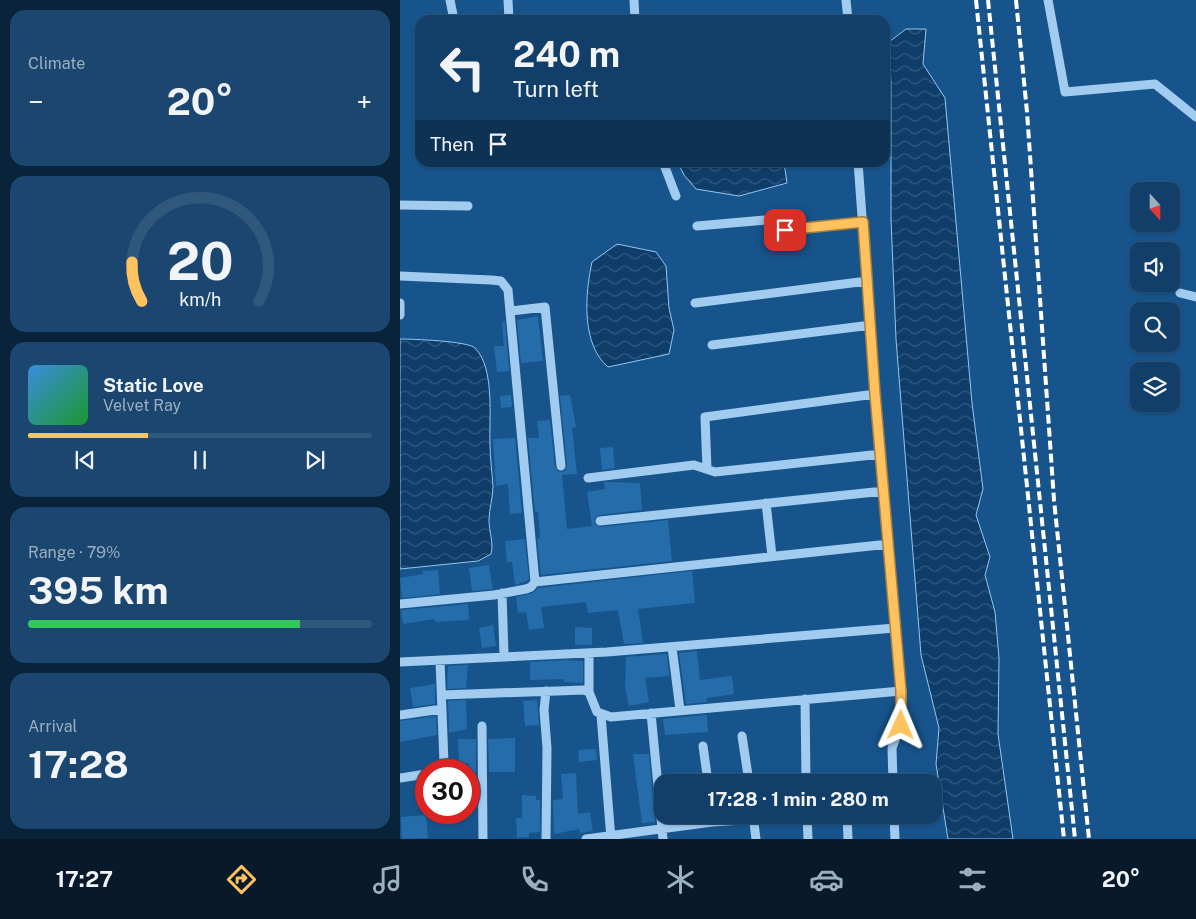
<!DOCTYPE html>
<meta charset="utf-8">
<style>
body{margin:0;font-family:"Public Sans",sans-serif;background:#1a466f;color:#f1f3f6;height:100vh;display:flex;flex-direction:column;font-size:19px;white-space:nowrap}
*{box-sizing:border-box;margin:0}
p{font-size:16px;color:#9cafc0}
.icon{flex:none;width:28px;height:28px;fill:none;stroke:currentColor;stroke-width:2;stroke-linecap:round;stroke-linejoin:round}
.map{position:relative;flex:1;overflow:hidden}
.side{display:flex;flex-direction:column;gap:10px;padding:10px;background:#09233a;width:400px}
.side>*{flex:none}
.hud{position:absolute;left:15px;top:15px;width:475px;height:152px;border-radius:15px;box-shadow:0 1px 4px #0004,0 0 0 1px #30587d;background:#113f69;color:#f1f3f6;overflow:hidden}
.needle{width:32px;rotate:159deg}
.controls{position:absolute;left:730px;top:182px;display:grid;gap:10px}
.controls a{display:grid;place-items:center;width:50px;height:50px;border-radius:10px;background:#113f69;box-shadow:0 1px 4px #0004,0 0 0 1px #30587d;font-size:25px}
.speed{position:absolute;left:15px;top:759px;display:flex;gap:10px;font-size:25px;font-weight:700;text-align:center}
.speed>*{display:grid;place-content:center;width:65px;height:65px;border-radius:50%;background:#113f69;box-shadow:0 1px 4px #0004,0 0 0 1px #30587d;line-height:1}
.speed .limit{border:8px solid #d22;background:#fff;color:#111}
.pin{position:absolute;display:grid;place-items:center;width:42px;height:42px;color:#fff;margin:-21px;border-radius:10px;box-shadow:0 2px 8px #0006}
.me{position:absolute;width:55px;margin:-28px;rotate:1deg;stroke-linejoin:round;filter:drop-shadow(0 0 4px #0008)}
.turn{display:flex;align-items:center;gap:18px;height:105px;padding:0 15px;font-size:22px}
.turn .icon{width:65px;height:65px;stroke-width:2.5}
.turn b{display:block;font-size:35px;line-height:42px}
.then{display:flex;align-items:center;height:48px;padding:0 15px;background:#0003;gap:10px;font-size:19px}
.big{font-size:38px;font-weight:700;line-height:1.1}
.side .card{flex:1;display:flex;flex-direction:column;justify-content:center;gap:8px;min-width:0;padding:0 18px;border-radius:15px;background:#1a466f}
.side .dial{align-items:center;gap:0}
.dial svg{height:130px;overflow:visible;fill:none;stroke:#30587d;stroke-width:7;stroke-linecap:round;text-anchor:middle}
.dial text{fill:#f1f3f6;stroke:none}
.song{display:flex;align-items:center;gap:15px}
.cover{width:60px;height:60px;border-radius:8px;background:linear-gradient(135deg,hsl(210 70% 55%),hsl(130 70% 35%))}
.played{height:5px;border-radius:2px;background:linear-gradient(90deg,#ffc25f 35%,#30587d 35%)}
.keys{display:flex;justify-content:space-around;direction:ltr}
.heat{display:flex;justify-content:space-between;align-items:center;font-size:28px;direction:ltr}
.charge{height:8px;border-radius:4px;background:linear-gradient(90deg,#34c759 79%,#30587d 0)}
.trip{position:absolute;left:254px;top:774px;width:288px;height:50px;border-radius:15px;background:#113f69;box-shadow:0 1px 4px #0004,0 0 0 1px #30587d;font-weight:700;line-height:50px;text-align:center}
.dock{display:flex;height:80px;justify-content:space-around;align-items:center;background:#07192a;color:#9cafc0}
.dock .icon{width:35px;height:35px}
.dock .current{color:#ffc25f}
.dock b{font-size:22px;color:#f1f3f6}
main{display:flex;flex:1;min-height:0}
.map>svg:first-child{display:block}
.water{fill:url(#water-waves);stroke:#93c7f1}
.building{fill:#256daa}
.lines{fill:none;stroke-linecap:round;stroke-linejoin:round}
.minor{stroke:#a1cbef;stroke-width:9}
.rail{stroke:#fff;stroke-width:4;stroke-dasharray:9 4;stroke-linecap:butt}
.route-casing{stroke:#a67e3e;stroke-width:12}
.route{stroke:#ffc25f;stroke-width:9}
</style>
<main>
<section class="side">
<div class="card"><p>Climate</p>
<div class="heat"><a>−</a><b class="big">20°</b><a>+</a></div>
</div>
<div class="card dial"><svg viewBox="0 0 100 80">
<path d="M14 69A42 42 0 1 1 86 69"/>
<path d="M14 69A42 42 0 0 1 8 45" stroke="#ffc25f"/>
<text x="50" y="56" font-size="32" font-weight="700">20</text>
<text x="50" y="72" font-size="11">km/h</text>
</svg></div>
<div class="card">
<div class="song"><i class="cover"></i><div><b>Static Love</b><p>Velvet Ray</p></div></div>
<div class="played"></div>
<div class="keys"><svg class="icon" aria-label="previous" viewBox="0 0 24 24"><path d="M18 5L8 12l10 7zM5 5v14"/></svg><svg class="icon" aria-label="pause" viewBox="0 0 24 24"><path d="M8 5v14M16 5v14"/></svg><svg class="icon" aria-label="next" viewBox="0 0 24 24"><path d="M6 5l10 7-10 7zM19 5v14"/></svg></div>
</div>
<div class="card"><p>Range · 79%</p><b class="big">395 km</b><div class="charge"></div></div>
<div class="card"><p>Arrival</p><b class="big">17:28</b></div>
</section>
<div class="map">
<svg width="796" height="839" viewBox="0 0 796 839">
<defs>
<pattern id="water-waves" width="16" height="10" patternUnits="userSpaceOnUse" patternTransform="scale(1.25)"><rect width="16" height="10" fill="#0f3d69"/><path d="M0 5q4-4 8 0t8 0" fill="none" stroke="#335a80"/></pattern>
</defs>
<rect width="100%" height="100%" fill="#17548c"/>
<path class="water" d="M506,29H526L523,64L545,98L572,403L583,489L576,515L590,557L585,575L595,612L599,658L598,734L613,839H548L536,764L539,728L521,655L496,339L491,219V84L489,42Z
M278,163H384L387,183L339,196L296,189L284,175Z
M217,244L256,252L266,266L269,308L274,330L269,354L208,367C181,344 185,294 192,262Z
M0,339C12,339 68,341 75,348C95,368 89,418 90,444C90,458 92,472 93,486C93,498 89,509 89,520C89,532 94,543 91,554L78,561L0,569Z"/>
<path class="building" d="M138,316L143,361L121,363L117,320Z
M105,321L109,371L97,372L94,346H104L102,322Z
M111,395L112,407L101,408L100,396Z
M170,395L176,427L172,428L177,474L162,475L167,529L192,526L187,492L205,489L204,482L240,483L242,510L199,515L194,519L195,524L201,527L268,520L272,561L141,575L137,539L140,538L138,512H135L128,438H139L137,421L150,420L155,467L159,472L165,471L167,465L160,396Z
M115,438L122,513L110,514L108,484L96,486L93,439Z
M213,447L215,468L202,470L200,448Z
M125,539L129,580L115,585L112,562H107L105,541Z
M89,565L93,589L72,591L69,568Z
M38,570L40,594L2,598L0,578L23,574L22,571Z
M292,571L295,603L238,609L243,643L224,644L218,610L188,613L186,602L141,607L144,628L129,630L126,612L118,613L116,597L133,593L138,588Z
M68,604L69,620L35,622V619L3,624L1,610Z
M93,625L96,646L82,648L79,628Z
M175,627L192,628V645H175Z
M297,651L300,680L332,676L334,694L307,698L306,702L286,704L279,653Z
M267,654L269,676L245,678L249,702L229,706L225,687L226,657Z
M166,660L183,661V683L164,682V679L130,680V662Z
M68,665L66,688L47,689L48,666Z
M35,684V704L13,707L10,688Z
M66,700L67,729L49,733L48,701Z
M137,700L139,725L125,726L123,701Z
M307,715L308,732L265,735L263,719Z
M36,716L37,735L0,742V721Z
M115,738V772H89L88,739Z
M58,739H76V783L69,784V763H59Z
M196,749L197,760L179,762L178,750Z
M233,754H249L255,822L242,823Z
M176,773L178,814L190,812L193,831L180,833L179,829L154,834L153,800L163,799L161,774Z
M122,795L136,796V800H140V832L129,833V837L117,838L116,818H122Z
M26,815L28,838L2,839L1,817Z"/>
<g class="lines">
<path class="minor" d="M50,0L54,20
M108,0L109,20
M234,0L235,20
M446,0L448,20
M648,0L665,92L755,84L796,117
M263,162L276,196
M458,162L475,394L501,691L502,722L492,748L493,782
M0,205L68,206
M297,226L377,219L385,229L463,222
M0,276L91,280L101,281L108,290L135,582L131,587L126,589L94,595L0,604
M780,293L796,297
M0,303V315
M295,303L467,281
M111,311L145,307L161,466
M312,345L471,325
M307,469L305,417L475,394
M188,478L294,465L315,472L481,454
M366,503L372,556
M200,521L484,491
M135,582L489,544
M102,593L104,655
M272,647L280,710
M189,653V692
M0,662L207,652L495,628
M146,691L144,710L147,748L146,839
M42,695L184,690L189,692L197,712L211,717L501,691
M405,699L406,782
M251,713L263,839
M0,715L42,709
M201,715L211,839
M82,726L83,839
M342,736L349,782
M303,746L308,782
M37,770L44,763L40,660
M0,778L26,774
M353,815L356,839
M407,815L408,839
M447,815L448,839
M494,815L495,839
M186,839L312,822L420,815"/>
<path class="rail" d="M576,0L664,839
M588,0L675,839
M616,0L627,112L654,500L689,839"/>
</g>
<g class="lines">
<defs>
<path id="route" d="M385,230L463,222L475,394L501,691V725"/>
</defs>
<use href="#route" class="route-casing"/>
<use href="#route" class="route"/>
</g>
</svg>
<div class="controls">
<a><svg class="needle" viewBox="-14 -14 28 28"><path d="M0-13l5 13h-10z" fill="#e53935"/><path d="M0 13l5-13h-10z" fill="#9cafc0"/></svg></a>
<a><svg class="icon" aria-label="sound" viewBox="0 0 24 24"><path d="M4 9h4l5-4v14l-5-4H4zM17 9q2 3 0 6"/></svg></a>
<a><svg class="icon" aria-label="search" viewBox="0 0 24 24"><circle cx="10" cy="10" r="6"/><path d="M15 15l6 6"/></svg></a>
<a><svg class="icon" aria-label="layers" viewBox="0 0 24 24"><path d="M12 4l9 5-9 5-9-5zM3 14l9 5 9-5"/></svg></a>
</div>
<div class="speed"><div class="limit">30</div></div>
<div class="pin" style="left:385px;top:230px;background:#d93025"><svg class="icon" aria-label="arrive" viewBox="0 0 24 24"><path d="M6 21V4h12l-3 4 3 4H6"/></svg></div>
<svg class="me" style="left:501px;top:725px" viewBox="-20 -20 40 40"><path d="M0-17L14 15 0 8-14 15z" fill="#ffc25f" stroke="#fff" stroke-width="4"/></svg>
<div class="trip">17:28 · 1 min · 280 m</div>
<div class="hud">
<div class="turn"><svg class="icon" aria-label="left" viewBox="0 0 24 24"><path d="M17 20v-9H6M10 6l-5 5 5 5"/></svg><div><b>240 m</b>Turn left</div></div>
<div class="then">Then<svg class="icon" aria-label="arrive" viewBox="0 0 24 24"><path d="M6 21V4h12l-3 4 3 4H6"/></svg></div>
</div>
</div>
</main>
<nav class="dock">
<b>17:27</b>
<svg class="icon current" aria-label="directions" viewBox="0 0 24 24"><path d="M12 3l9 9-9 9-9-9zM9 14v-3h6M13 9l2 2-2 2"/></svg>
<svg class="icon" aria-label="music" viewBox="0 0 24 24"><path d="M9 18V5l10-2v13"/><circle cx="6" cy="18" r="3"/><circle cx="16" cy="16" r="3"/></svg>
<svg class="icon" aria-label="phone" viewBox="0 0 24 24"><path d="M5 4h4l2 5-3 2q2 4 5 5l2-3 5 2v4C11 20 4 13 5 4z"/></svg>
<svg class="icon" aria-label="climate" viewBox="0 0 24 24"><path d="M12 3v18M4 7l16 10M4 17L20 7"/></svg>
<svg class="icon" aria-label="car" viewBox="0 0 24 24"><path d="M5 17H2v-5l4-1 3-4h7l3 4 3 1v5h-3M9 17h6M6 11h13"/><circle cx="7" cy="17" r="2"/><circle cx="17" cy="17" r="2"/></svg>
<svg class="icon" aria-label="filters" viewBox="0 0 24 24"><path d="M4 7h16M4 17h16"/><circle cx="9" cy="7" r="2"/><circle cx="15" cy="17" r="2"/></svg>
<b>20°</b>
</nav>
